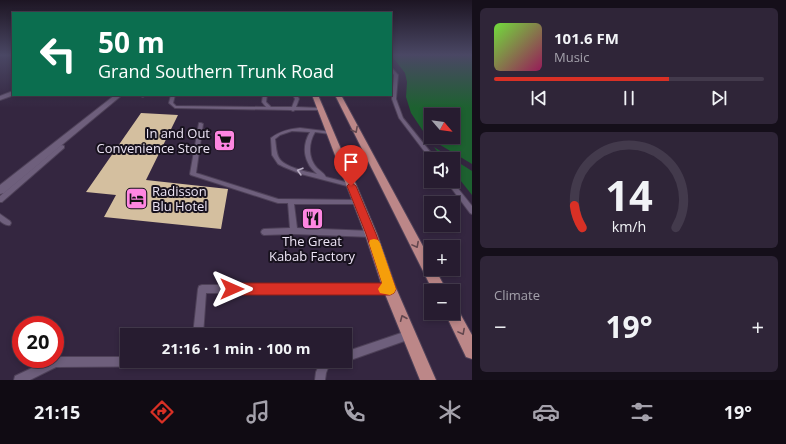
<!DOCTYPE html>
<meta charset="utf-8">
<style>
body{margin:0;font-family:"Open Sans",sans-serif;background:#2f2538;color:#f1f3f6;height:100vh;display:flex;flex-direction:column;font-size:15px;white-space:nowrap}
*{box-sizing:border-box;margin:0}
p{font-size:13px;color:#a4a1ab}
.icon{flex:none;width:22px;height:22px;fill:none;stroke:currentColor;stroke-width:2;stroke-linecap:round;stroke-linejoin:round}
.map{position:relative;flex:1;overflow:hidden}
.side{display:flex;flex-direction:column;gap:8px;padding:8px;background:#150f1a;width:314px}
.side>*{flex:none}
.hud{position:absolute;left:12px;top:12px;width:380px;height:84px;border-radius:0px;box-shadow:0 2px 6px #0003,0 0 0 1px #433a4c;background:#0b6e4f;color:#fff;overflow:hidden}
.needle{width:26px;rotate:118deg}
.buttons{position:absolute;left:424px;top:108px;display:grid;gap:8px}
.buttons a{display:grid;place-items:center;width:36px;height:36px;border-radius:0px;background:#271c30;box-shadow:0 2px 6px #0003,0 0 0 1px #433a4c;font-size:20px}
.speed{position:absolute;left:12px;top:316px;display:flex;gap:8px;font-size:20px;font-weight:700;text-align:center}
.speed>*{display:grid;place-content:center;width:52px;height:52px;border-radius:50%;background:#271c30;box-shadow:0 2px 6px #0003,0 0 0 1px #433a4c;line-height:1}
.speed .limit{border:6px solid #d22;background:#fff;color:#111}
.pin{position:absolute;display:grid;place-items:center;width:34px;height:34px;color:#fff;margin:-41px -17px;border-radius:50% 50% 50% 0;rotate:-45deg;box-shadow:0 0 4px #0007}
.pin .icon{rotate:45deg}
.me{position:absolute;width:44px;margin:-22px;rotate:90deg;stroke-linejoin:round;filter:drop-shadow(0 0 3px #0008)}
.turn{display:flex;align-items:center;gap:14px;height:84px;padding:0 20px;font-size:18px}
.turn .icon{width:52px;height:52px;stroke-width:2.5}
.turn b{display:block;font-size:28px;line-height:34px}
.big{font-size:30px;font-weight:700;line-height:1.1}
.side .tile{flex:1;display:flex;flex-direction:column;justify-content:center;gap:6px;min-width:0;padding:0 14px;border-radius:6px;background:#2f2538}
.side .dial{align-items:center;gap:0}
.dial svg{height:104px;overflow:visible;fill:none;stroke:#433a4c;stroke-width:7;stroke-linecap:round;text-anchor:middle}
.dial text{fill:#f1f3f6;stroke:none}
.song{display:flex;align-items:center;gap:12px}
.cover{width:48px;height:48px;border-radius:6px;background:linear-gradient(135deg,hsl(100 70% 55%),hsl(330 70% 35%))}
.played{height:4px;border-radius:2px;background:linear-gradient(90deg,#d93025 65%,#433a4c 65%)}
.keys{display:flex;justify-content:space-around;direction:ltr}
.heat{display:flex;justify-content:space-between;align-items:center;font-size:22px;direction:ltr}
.trip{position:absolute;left:120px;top:328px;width:232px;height:40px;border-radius:0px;background:#271c30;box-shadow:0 2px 6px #0003,0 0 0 1px #433a4c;font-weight:700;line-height:40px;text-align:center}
.tabs{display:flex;height:64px;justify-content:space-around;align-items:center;background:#100b13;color:#a4a1ab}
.tabs .icon{width:28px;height:28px}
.tabs .on{color:#d93025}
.tabs b{font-size:18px;color:#f1f3f6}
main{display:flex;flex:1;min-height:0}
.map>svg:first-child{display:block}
.green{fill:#1d6130;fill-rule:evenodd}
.building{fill:#d4bf9f}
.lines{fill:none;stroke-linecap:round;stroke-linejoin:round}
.lane-casing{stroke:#4e4158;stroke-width:2}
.street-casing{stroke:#4e4158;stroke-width:2}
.primary-casing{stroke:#4e4158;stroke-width:2}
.lane{fill:#6e5f7c;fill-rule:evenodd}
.street{fill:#6e5f7c;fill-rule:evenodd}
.primary{fill:#bc8788;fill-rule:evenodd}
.oneway{stroke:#62474e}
.oneway2{stroke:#baafc5}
.route{fill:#d93025;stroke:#8d1f18}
.slow{fill:#f59e0b}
.labels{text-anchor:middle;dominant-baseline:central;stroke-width:4;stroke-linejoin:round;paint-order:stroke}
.poi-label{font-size:13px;fill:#ece4f5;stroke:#18121e;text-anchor:end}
</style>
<main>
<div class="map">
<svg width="472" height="380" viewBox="0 0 472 380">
<rect width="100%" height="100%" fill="#342640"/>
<path class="green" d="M391,55H472V164L427,137L411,113L406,97L407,82L405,73ZM431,115H453V137H431Z
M434,147L472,171V195L453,171V159H443Z"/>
<path class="building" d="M141,113L178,115L146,180L228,189L221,229L104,217L116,195L86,192Z"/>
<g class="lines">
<defs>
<path id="lane" d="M391,67L398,75L396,99L403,118L436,159H431V160L399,118L392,99L394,75L391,70Z
M142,95H146L143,97L141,96Z
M171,95H175L173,103L176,106L266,107L262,102L263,95H267L266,102L271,107H292L295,99L293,95H297L299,99L296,107L320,108L322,109L320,110H295L293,111L291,110L175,108L169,103Z
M199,123H201L203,124L196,173L278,199L360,200L361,202L360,204H294L297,228L371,231L373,232L374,234L373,236L371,237L294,234L264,235L262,234L261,232L262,230L264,229L290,228L288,203H278L191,175L190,174Z
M300,128L332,132V134H330L315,132C308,144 308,158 317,168C320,171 324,173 326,177L353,184L354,185L353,186L351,187L301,174L284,167L278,164L272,155L271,139V138C280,131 289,129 300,128ZM292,131L310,132C301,147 304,163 317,174C307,172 284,167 279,158C276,153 276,145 275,139L280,135Z
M62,145L64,146V148L2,202H0V196L60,146Z
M446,181H452L472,206V214L470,213Z
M0,214L10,221L11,223L10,225C6,226 3,223 0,221Z
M202,285H390L393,286L394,289L393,292L390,293H206L203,335H193L198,289L199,286Z
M410,330L413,332L415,335L413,338L345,362L343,361H345V352Z
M55,357H127V361H201L199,364L196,366L56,367L30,380H14L15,376L51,359H55Z
M321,361H339L337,364L328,368L326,373L325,380H315L316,372Z"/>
<path id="street" d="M13,91L14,95L0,100V96Z
M115,95H122L4,193L0,194V185Z"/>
<path id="primary" d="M312,95H318L377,234L396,288L436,380H420L383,289L365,234Z
M335,95H341L431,261V269H435L447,291H433Z
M453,306L457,308L472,335V359L466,357L445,313H453Z"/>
</defs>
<use href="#lane" class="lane-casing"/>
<use href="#street" class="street-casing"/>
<use href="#primary" class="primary-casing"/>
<use href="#lane" class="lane"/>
<use href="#street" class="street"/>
<use href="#primary" class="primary"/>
</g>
<defs><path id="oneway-chevron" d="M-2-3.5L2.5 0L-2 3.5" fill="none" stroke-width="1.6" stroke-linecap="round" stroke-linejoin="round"/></defs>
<g class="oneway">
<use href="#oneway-chevron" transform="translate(355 130) rotate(62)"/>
<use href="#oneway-chevron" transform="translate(416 245) rotate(62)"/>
<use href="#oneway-chevron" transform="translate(403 318) rotate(-113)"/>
<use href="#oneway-chevron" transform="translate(462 332) rotate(62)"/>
</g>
<use class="oneway2" href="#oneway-chevron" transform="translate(300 171) rotate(-164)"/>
<linearGradient id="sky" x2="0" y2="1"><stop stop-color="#1d1523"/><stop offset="0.51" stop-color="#4a4764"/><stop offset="1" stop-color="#4a4764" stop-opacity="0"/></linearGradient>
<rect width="472" height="108" fill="url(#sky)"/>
<path class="route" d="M351,182L356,186L376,234L396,289L394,293L390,295H232L227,293L226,289L227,285L232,283H382L366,234L347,186Z"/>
<path class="slow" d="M374,239L378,240L380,243L396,289L394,293L390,295L380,293L378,289L382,283L369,243L370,240Z"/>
<defs>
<symbol id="supermarket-square" viewBox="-11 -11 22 22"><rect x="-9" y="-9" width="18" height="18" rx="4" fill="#fe86e1" stroke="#18121e"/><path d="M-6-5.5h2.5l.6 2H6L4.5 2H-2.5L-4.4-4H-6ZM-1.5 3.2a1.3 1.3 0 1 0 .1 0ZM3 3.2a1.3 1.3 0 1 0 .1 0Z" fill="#111"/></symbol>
<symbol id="hotel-square" viewBox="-11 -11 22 22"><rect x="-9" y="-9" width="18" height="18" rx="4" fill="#fe86e1" stroke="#18121e"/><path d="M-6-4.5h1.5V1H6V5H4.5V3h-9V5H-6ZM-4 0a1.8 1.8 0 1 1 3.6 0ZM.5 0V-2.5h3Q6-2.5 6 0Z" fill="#111"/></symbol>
<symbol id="restaurant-square" viewBox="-11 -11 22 22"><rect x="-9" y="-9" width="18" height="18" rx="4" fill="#fe86e1" stroke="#18121e"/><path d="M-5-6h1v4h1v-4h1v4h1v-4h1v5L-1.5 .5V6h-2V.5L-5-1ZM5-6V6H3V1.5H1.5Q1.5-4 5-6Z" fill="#111"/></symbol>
</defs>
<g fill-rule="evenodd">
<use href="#supermarket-square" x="212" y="128" width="25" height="25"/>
<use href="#hotel-square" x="124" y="186" width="25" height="25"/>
<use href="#restaurant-square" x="300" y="206" width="25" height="25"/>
</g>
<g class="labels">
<g class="poi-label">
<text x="210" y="133">In and Out<tspan x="210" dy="15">Convenience Store</tspan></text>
<text x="152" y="191" text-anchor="start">Radisson<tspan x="152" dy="15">Blu Hotel</tspan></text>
<text x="312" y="241" text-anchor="middle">The Great<tspan x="312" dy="15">Kabab Factory</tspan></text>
</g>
</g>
</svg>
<div class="buttons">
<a><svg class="needle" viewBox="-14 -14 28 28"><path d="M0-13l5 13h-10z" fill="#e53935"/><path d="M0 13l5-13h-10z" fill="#a4a1ab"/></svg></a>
<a><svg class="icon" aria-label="sound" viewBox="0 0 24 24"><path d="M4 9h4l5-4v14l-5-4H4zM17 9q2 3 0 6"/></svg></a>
<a><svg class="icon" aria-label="search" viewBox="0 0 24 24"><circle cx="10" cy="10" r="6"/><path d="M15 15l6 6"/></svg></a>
<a>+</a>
<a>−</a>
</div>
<div class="speed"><div class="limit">20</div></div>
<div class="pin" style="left:351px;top:186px;background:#d93025"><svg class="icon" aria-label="arrive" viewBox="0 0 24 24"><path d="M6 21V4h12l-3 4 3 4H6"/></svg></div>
<svg class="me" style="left:232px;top:289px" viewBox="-20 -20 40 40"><path d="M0-17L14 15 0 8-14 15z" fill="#d93025" stroke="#fff" stroke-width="4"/></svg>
<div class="trip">21:16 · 1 min · 100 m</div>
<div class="hud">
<div class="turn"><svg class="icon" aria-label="left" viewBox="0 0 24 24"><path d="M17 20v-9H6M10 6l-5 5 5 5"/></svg><div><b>50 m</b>Grand Southern Trunk Road</div></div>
</div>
</div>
<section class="side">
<div class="tile">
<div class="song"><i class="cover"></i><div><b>101.6 FM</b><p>Music</p></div></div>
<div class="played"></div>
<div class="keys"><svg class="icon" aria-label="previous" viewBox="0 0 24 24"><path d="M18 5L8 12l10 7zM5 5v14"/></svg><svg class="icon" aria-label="pause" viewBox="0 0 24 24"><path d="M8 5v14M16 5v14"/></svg><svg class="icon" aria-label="next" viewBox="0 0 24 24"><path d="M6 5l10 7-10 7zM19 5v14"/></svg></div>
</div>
<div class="tile dial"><svg viewBox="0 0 100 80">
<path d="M14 69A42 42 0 1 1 86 69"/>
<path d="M14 69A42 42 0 0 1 8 52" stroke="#d93025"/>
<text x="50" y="56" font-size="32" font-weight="700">14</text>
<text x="50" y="72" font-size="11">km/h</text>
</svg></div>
<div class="tile"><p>Climate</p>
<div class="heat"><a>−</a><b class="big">19°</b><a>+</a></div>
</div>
</section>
</main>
<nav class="tabs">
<b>21:15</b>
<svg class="icon on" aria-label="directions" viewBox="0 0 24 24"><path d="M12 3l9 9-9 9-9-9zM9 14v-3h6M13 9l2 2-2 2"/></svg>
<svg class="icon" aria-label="music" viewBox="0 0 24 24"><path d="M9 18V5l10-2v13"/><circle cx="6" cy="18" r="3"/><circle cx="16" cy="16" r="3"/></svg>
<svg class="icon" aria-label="phone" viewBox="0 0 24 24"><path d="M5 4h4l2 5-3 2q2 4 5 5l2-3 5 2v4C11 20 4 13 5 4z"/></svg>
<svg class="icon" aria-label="climate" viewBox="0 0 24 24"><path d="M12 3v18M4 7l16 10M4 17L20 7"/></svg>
<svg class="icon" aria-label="car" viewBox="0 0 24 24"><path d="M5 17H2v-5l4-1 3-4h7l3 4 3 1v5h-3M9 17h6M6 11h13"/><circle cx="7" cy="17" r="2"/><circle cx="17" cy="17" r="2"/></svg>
<svg class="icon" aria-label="filters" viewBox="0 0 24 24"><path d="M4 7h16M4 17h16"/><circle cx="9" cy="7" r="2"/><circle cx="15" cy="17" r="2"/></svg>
<b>19°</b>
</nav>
